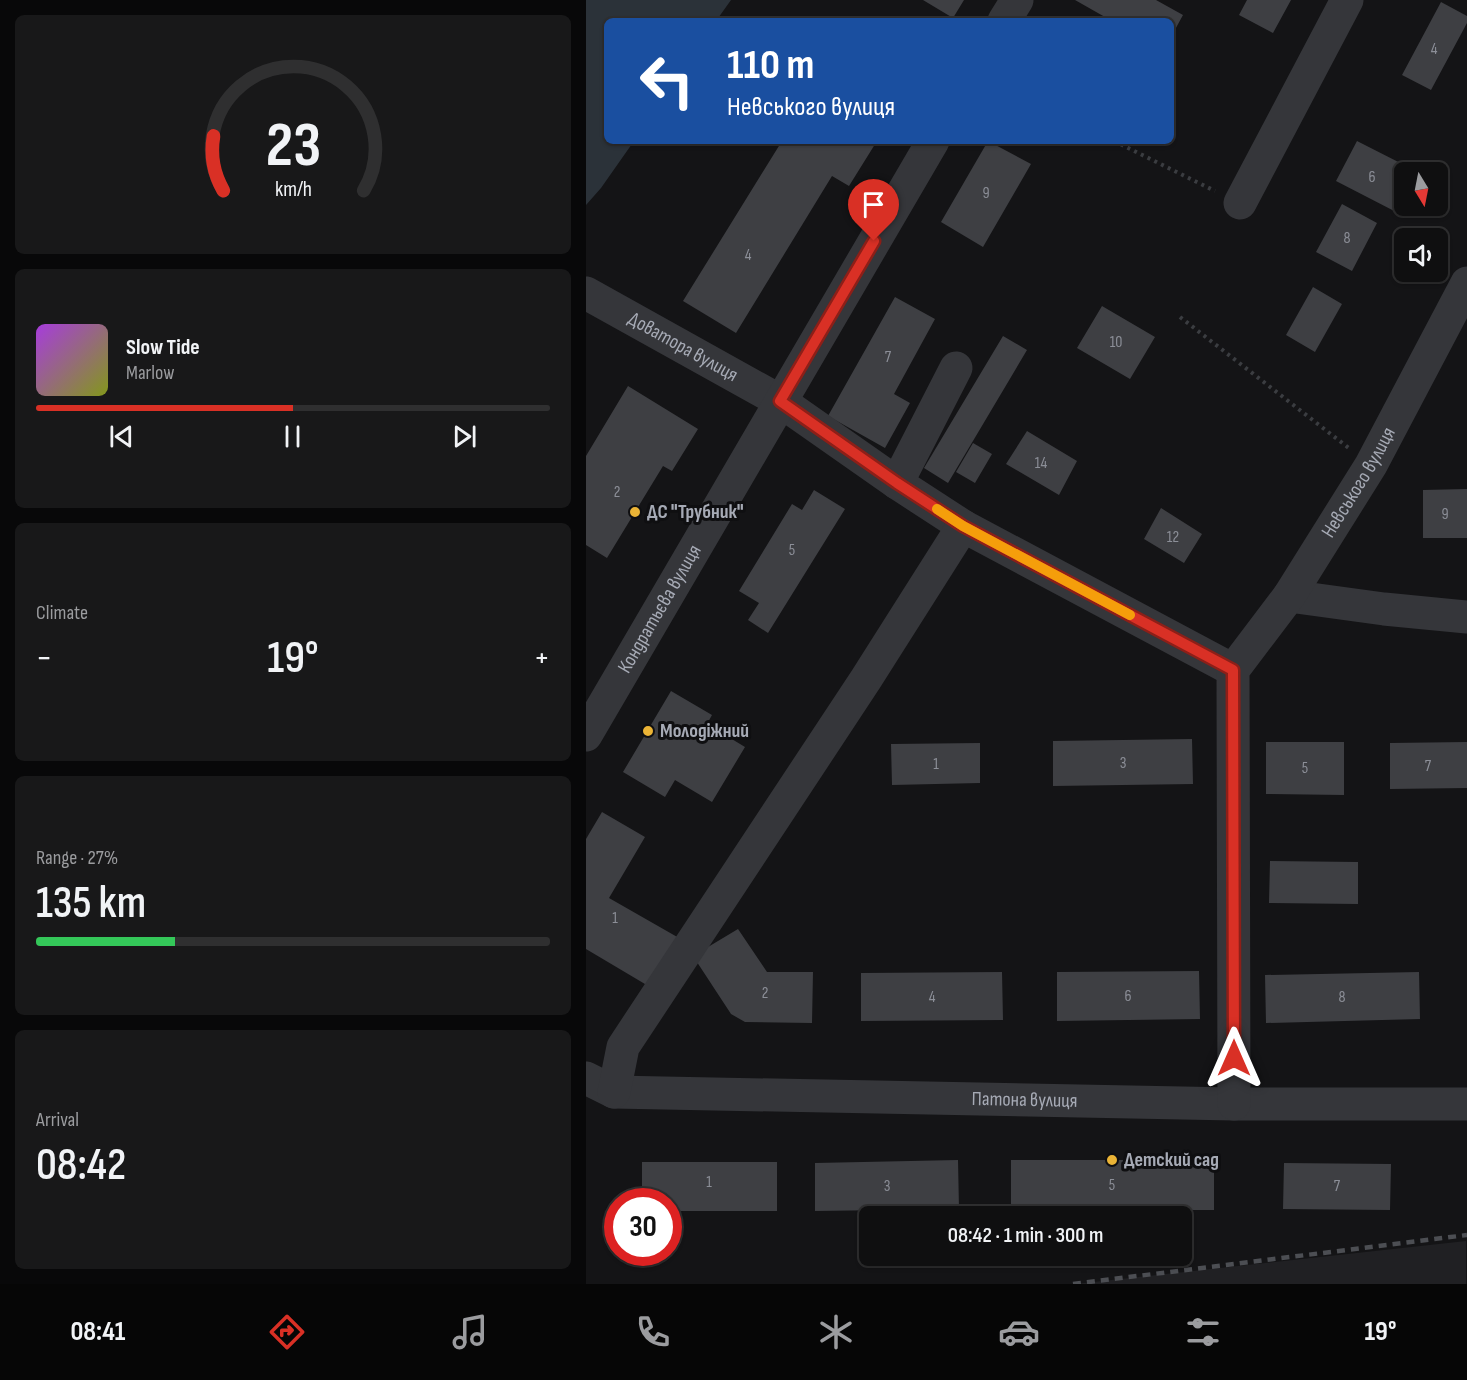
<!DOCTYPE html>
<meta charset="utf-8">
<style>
body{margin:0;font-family:"Sofia Sans Condensed",sans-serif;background:#181819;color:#f1f3f6;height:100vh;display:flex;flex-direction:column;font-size:22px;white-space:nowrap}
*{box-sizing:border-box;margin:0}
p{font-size:20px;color:#9b9c9f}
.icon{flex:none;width:33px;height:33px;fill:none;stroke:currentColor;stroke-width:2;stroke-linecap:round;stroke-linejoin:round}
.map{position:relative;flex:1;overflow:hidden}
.drawer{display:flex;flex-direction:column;gap:15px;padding:15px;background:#080809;width:586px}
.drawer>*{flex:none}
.top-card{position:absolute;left:18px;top:18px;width:570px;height:126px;border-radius:9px;box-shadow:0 2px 4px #0004,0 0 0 2px #2f2f30;background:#1a4fa0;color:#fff;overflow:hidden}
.needle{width:39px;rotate:170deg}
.buttons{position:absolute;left:808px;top:162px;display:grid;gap:12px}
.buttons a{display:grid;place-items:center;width:54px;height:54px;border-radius:9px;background:#0f0f10;box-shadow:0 2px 4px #0004,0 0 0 2px #2f2f30;font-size:30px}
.speed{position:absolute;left:18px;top:1188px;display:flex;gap:12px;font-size:30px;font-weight:700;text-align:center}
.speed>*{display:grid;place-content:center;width:78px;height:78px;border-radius:50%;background:#0f0f10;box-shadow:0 2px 4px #0004,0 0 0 2px #2f2f30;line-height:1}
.speed .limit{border:9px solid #d22;background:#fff;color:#111}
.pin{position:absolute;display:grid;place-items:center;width:51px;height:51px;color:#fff;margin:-62px -26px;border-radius:50% 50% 50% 0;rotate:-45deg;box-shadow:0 0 6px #0007}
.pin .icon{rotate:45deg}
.me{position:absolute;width:66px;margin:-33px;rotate:0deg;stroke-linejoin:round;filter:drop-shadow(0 0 4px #0008)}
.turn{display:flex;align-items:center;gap:21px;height:126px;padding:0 24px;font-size:27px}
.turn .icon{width:78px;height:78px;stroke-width:2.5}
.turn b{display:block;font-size:42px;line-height:51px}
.big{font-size:45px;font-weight:600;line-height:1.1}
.drawer .tile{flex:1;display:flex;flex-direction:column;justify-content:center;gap:9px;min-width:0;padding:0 21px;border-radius:9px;background:#181819}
.drawer .dial{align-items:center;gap:0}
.dial svg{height:156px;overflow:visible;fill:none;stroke:#2f2f30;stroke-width:7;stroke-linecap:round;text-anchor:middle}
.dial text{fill:#f1f3f6;stroke:none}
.song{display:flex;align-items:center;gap:18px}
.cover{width:72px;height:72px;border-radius:9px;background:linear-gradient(135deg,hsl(280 70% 55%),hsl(70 70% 35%))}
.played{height:6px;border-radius:3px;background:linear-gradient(90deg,#d93025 50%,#2f2f30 50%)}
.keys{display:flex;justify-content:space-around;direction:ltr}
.heat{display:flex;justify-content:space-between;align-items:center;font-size:33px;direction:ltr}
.charge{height:9px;border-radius:4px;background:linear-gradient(90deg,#34c759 27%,#2f2f30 0)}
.trip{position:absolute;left:273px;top:1206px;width:333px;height:60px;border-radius:9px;background:#0f0f10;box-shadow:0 2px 4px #0004,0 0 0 2px #2f2f30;font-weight:600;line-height:60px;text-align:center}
.tabs{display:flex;height:96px;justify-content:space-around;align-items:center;background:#060606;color:#9b9c9f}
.tabs .icon{width:42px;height:42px}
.tabs .current{color:#d93025}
.tabs b{font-size:27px;color:#f1f3f6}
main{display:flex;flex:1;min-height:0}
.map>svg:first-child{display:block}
.built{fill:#202023}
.water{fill:#2b3239}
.building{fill:#3e3f43}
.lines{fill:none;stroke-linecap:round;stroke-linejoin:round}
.path{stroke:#3b3d41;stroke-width:4;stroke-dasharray:3 4.5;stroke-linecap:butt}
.minor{stroke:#35363a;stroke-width:33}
.rail{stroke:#4c4e53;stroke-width:4.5;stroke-dasharray:8 6;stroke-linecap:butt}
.route-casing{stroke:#8d1f18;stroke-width:15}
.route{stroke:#d93025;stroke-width:10}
.slow{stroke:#f59e0b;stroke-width:10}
.poi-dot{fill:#ebb436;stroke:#0f0f11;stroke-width:2}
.labels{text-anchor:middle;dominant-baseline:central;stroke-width:6;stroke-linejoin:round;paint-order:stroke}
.number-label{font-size:16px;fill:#8c8f98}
.street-label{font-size:20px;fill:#a6aab5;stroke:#0f0f11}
.poi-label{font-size:20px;font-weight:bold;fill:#a6aab5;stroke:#0f0f11;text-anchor:start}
</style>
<main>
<section class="drawer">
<div class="tile dial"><svg viewBox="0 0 100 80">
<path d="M14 69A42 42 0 1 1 86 69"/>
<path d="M14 69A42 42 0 0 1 9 41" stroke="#d93025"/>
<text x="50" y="56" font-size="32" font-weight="700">23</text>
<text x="50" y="72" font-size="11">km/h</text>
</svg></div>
<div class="tile">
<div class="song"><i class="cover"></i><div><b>Slow Tide</b><p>Marlow</p></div></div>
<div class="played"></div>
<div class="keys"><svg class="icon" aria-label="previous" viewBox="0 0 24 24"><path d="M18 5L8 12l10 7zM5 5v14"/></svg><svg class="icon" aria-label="pause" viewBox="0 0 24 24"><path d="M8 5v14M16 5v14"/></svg><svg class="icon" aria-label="next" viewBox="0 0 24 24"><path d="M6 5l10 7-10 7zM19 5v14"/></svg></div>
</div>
<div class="tile"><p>Climate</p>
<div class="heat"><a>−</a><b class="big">19°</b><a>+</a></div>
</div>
<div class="tile"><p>Range · 27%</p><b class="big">135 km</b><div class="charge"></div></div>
<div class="tile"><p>Arrival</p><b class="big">08:42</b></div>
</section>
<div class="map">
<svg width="881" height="1284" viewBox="0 0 881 1284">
<rect width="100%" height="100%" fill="#141416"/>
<path class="built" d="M880,1241V1284H489Z"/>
<path class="water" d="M0,0H145L130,21H21V141H48L15,188L0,205Z"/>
<path class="building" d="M337,0H378L367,18Z
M489,0H570L597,15L585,37V21H526Z
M661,0H705L687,33L653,15Z
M855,2L881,16V23L845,90L816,75Z
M196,141H291L263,186L246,176L150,333L97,301Z
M402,141L445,164L397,247L355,222Z
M771,141L832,172H819V204L814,214L750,181Z
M756,204L791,223L766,271L730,252Z
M727,287L756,304L729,352L700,335Z
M309,297L349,319L308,394L324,403L299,448L242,416Z
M516,306L569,337L544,379L491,348Z
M417,336L441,350L362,483L338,468Z
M42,386L112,429L86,471L77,466L21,558L0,545V456Z
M441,431L491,461L473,495L420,464Z
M387,443L406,454L389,483L370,472Z
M881,489V538H837V490Z
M228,490L259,509L182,633L162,620L173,603L153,591L206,504L216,510Z
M575,508L616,534L598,563L558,539Z
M85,691L126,715L121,724L159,747L126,802L89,780L79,797L37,772Z
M606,739L607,784L467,786V741Z
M680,742H758V795L680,794Z
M881,742V788L804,789V743Z
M394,743V783L306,785L305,744Z
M16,812L59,837L23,898L93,938L64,987L0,949V839Z
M684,861L772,862V904L683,903Z
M152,929L181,972H227L226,1023L159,1022L145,1014L107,956Z
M613,971L614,1019L471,1021V972Z
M416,972L417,1020L275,1021V973Z
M833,972L834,1019L680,1023L679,975Z
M372,1160L373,1209L229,1211V1163Z
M425,1160H628V1210H425Z
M56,1162H191V1211H82V1202H56Z
M698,1163L805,1164L804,1210L697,1209Z"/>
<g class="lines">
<path class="path" d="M528,141L629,191
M594,317L764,449"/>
<g class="minor">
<path d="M418,21L431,0"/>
<path d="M654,203L761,0"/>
<path id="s1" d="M0,293L194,401L311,483L377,526L647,670"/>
<path d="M311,483L370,368"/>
<path d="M703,596L798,609L881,617"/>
<path id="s2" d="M0,735L347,141"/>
<path id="s3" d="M0,1078L28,1092L648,1104H881"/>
<path d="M28,1092L37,1047L280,679L377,526"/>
<path id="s4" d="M648,1104L647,670L703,596L785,465L881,283"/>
</g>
<path class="rail" d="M487,1284L881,1235"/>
</g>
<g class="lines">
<defs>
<path id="route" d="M288,241L194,401L311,483L377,526L647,670L648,1058"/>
</defs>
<use href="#route" class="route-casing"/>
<use href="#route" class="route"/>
<path class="slow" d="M351,509L377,526L544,615"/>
</g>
<g class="poi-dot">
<circle cx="49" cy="512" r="6"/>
<circle cx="62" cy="731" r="6"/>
<circle cx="526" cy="1160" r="6"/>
</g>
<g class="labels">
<g class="number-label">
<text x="848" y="49">4</text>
<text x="786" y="177">6</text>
<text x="400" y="193">9</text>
<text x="761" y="238">8</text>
<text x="162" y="255">4</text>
<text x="530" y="342">10</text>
<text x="302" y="357">7</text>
<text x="455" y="463">14</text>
<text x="31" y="492">2</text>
<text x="859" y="514">9</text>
<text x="587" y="537">12</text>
<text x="206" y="550">5</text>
<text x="537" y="763">3</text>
<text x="350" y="764">1</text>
<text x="842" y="766">7</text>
<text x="719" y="768">5</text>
<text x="29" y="918">1</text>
<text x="179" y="993">2</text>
<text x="542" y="996">6</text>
<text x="346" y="997">4</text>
<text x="756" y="997">8</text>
<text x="123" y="1182">1</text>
<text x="526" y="1185">5</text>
<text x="301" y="1186">3</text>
<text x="751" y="1186">7</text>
</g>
<g class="street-label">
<text stroke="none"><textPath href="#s1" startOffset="111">Доватора вулиця</textPath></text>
<text stroke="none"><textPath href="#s4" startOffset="660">Невського вулиця</textPath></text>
<text stroke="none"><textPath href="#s2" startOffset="146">Кондратьєва вулиця</textPath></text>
<text stroke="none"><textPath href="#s3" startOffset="442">Патона вулиця</textPath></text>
</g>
<g class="poi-label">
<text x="61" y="512">ДС "Трубник"</text>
<text x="74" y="731">Молодіжний</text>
<text x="538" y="1160">Детский сад</text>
</g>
</g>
</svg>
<div class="buttons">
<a><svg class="needle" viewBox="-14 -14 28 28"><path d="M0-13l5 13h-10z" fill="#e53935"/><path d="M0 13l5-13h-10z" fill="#9b9c9f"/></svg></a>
<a><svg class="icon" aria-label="sound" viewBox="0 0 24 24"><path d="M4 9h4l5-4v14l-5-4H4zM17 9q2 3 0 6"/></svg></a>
</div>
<div class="speed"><div class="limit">30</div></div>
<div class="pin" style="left:288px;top:241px;background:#d93025"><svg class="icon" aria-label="arrive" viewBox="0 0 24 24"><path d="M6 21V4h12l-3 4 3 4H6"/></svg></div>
<svg class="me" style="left:648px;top:1058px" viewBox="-20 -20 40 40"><path d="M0-17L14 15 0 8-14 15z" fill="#d93025" stroke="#fff" stroke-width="4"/></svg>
<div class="trip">08:42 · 1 min · 300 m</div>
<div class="top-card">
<div class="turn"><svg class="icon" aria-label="left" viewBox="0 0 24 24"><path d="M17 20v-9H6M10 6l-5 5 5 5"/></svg><div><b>110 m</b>Невського вулиця</div></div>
</div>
</div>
</main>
<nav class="tabs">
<b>08:41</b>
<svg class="icon current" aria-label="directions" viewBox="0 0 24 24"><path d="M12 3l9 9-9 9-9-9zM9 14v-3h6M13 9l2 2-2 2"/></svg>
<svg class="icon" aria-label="music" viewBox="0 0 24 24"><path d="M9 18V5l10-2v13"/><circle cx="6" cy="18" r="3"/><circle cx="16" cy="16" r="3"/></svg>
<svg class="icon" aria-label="phone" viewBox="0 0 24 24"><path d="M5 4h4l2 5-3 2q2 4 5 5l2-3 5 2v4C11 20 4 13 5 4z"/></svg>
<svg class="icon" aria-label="climate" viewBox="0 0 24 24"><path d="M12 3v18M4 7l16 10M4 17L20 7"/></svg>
<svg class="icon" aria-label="car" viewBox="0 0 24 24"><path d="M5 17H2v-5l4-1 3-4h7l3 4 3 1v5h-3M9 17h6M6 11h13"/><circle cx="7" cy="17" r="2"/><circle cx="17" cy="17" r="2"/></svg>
<svg class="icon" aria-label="filters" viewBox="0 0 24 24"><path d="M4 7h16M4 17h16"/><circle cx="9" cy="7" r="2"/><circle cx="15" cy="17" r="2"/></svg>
<b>19°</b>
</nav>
